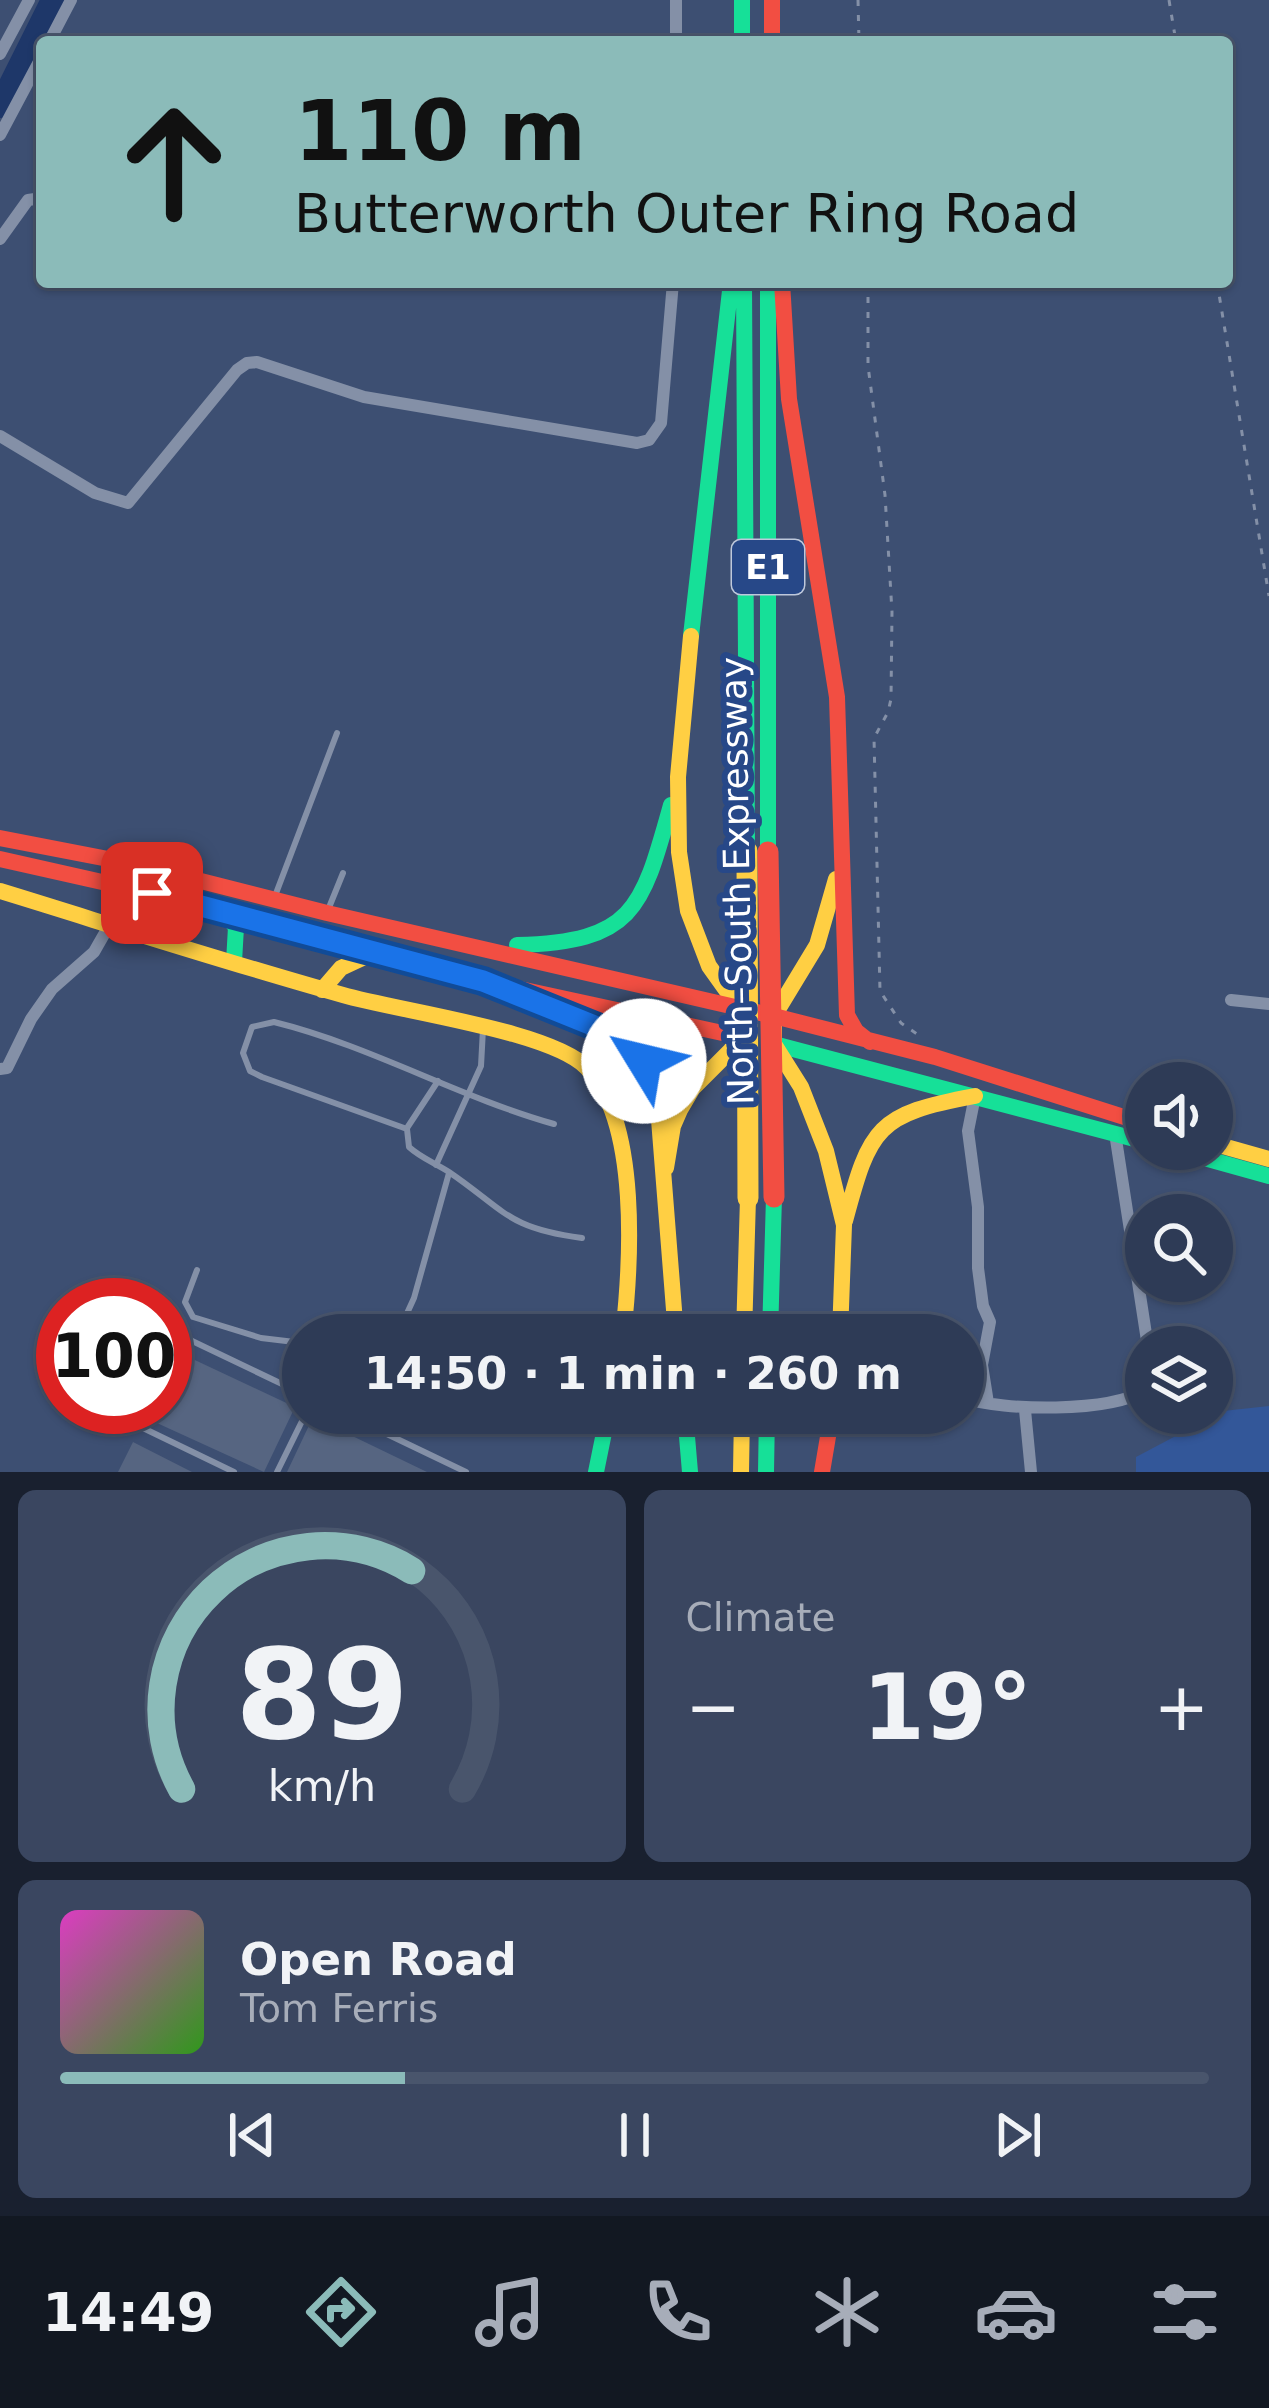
<!DOCTYPE html>
<meta charset="utf-8">
<style>
body{margin:0;font-family:"DejaVu Sans",sans-serif;background:#3a4660;color:#f1f3f6;height:100vh;display:flex;flex-direction:column;font-size:45px;white-space:nowrap}
*{box-sizing:border-box;margin:0}
p{font-size:39px;color:#a7adb9}
.icon{flex:none;width:66px;height:66px;fill:none;stroke:currentColor;stroke-width:2;stroke-linecap:round;stroke-linejoin:round}
.map{position:relative;height:1472px;overflow:hidden}
.details{display:flex;flex-direction:column;gap:18px;padding:18px;background:#19202f;flex:1}
.details>*{flex:none}
.guide{position:absolute;left:36px;top:36px;width:1197px;height:252px;border-radius:12px;box-shadow:0 3px 9px #0004,0 0 0 3px #49556c;background:#8bbbb9;color:#111;overflow:hidden}
.tools{position:absolute;left:1125px;top:1062px;display:grid;gap:24px}
.tools a{display:grid;place-items:center;width:108px;height:108px;border-radius:50%;background:#2e3b56;box-shadow:0 3px 9px #0004,0 0 0 3px #49556c;font-size:60px}
.speed{position:absolute;left:36px;top:1278px;display:flex;gap:24px;font-size:60px;font-weight:700;text-align:center}
.speed>*{display:grid;place-content:center;width:156px;height:156px;border-radius:50%;background:#2e3b56;box-shadow:0 3px 9px #0004,0 0 0 3px #49556c;line-height:1}
.speed .limit{border:18px solid #d22;background:#fff;color:#111}
.pin{position:absolute;display:grid;place-items:center;width:102px;height:102px;color:#fff;margin:-51px;border-radius:24px;box-shadow:0 6px 18px #0006}
.me{position:absolute;width:132px;margin:-66px;rotate:306deg;stroke-linejoin:round;filter:drop-shadow(0 0 9px #0008)}
.turn{display:flex;align-items:center;gap:42px;height:252px;padding:0 60px;font-size:54px}
.turn .icon{width:156px;height:156px;stroke-width:2.5}
.turn b{display:block;font-size:84px;line-height:102px}
.big{font-size:90px;font-weight:800;line-height:1.1}
.details .card{flex:1;display:flex;flex-direction:column;justify-content:center;gap:18px;min-width:0;padding:0 42px;border-radius:18px;background:#3a4660}
.details .dial{align-items:center;gap:0}
.dial svg{height:312px;overflow:visible;fill:none;stroke:#49556c;stroke-width:7;stroke-linecap:round;text-anchor:middle}
.dial text{fill:#f1f3f6;stroke:none}
.song{display:flex;align-items:center;gap:36px}
.cover{width:144px;height:144px;border-radius:18px;background:linear-gradient(135deg,hsl(310 70% 55%),hsl(110 70% 35%))}
.played{height:12px;border-radius:6px;background:linear-gradient(90deg,#8bbbb9 30%,#49556c 30%)}
.keys{display:flex;justify-content:space-around;direction:ltr}
.heat{display:flex;justify-content:space-between;align-items:center;font-size:66px;direction:ltr}
.details .tiles{flex:1;display:grid;gap:18px;grid-template-columns:1fr 1fr}
.card:last-child{grid-column:span 2}
.trip{position:absolute;left:282px;top:1314px;width:702px;height:120px;border-radius:60px;background:#2e3b56;box-shadow:0 3px 9px #0004,0 0 0 3px #49556c;font-weight:800;line-height:120px;text-align:center}
.dock{display:flex;height:192px;justify-content:space-around;align-items:center;background:#121822;color:#a7adb9}
.dock .icon{width:84px;height:84px}
.dock .on{color:#8bbbb9}
.dock b{font-size:54px;color:#f1f3f6}
.map>svg:first-child{display:block}
.green{fill:#335799}
.lines{fill:none;stroke-linecap:round;stroke-linejoin:round}
.river{stroke:#1e3769;stroke-width:24}
.building{fill:#566581}
.path{stroke:#8490a7;stroke-width:3;stroke-dasharray:6 9;stroke-linecap:butt}
.lane{stroke:#8490a7;stroke-width:6}
.street{stroke:#8490a7;stroke-width:12}
.fast{stroke:#16e098;stroke-width:16}
.slow{stroke:#ffcf43;stroke-width:16}
.jam{stroke:#f24e42;stroke-width:16}
.slow-bridge{stroke:#ffcf43;stroke-width:21}
.jam-bridge{stroke:#f24e42;stroke-width:21}
.route-casing{stroke:#114b97;stroke-width:30}
.route{stroke:#1a73e8;stroke-width:21}
.labels{text-anchor:middle;dominant-baseline:central;stroke-width:12;stroke-linejoin:round;paint-order:stroke}
.shield{fill:#274888;stroke:#bec8db;stroke-width:3}
.shield-label{font-size:33px;font-weight:bold;fill:#fff}
.street-label{font-size:36px;fill:#fff;stroke:#274888}
</style>
<div class="map">
<svg width="1269" height="1472" viewBox="0 0 1269 1472">
<rect width="100%" height="100%" fill="#3d4f72"/>
<path class="green" d="M1269,1406V1472H1136V1457L1223,1411Z"/>
<g class="lines">
<path class="river" d="M0,106L53,0"/>
</g>
<path class="building" d="M165,1346L295,1407L264,1472L124,1408L165,1407Z
M313,1417L427,1472H287Z
M133,1442L192,1472H118Z"/>
<g class="lines">
<path class="path" d="M858,0L859,42
M1169,0L1176,42
M868,282V366L885,495L892,612L891,699L888,712L874,738L880,991L901,1023L917,1034
M1217,282L1269,596"/>
<path class="lane" d="M275,896L337,733
M328,910L343,873
M554,1124C458,1097 371,1046 274,1022L252,1027L243,1053L250,1071L262,1077L407,1129L409,1147C421,1158 435,1163 449,1172C506,1211 507,1228 582,1238
M407,1128L438,1081
M436,1165L481,1066L483,1029
M197,1270L185,1302L193,1317L261,1338L303,1343
M165,1328L303,1394
M319,1335L336,1318L349,1317L398,1333L414,1298L449,1173
M117,1407L116,1415L234,1472
M343,1413L466,1472
M277,1472L306,1413"/>
<path class="street" d="M49,42L71,0
M676,42V0
M0,54L29,0
M0,135L42,56
M0,239L28,200L42,198
M0,436L95,493L128,503L237,370L247,363L257,362L364,397L637,443L649,440L661,423L673,282
M1231,1000L1269,1004
M0,1069L7,1068L31,1019L52,989L94,952L110,924
M975,1096L968,1131L978,1207V1268L983,1306L990,1322L982,1365L988,1403
M1115,1133L1148,1347
M963,1398C1005,1411 1108,1413 1146,1390
M1025,1410L1031,1472"/>
<path class="fast" d="M742,0V42
M744,282L747,851
M768,282V852
M691,636L731,282
M224,913L236,927L234,962
M517,945C634,942 642,909 671,805
M774,1044L1146,1142
M1172,1149L1269,1176
M770,1335L774,1197
M685,1413L690,1472
M596,1472L608,1413
M766,1472L767,1413"/>
<path class="slow" d="M836,879L817,945L774,1016V1044L801,1087L826,1151L844,1225L840,1335
M0,891C114,926 228,963 343,995C398,1011 552,1031 587,1068C640,1123 631,1264 623,1335
M322,990L341,968L371,954
M536,1003C594,1025 629,1035 657,1094L676,1335
M1212,1143L1269,1159
M666,1168L673,1126L680,1110L693,1088L731,1050L738,1036L739,1008L709,966L688,911L679,852L678,777L691,636
M845,1221C870,1127 877,1114 975,1096
M744,1335L748,1198
M741,1472L742,1413"/>
<path class="jam" d="M772,0V42
M782,282L789,399L837,697L847,1015L856,1031L870,1042
M0,838L134,864L327,913L774,1016
M0,859L151,893L483,981L750,1039
M774,1016L935,1057L1146,1124
M822,1472L832,1413"/>
<path class="slow-bridge" d="M747,851L748,1198"/>
<path class="jam-bridge" d="M768,852L774,1197"/>
</g>
<g class="lines">
<defs>
<path id="route" d="M152,893L483,981L607,1031L644,1061"/>
</defs>
<use href="#route" class="route-casing"/>
<use href="#route" class="route"/>
</g>
<g class="labels">
<rect class="shield" x="732" y="540" width="72" height="54" rx="9"/>
<g class="shield-label">
<text x="768" y="567">E1</text>
</g>
<g class="street-label">
<text transform="translate(737 881) rotate(-91)">North–South Expressway</text>
</g>
</g>
</svg>
<div class="tools">
<a><svg class="icon" aria-label="sound" viewBox="0 0 24 24"><path d="M4 9h4l5-4v14l-5-4H4zM17 9q2 3 0 6"/></svg></a>
<a><svg class="icon" aria-label="search" viewBox="0 0 24 24"><circle cx="10" cy="10" r="6"/><path d="M15 15l6 6"/></svg></a>
<a><svg class="icon" aria-label="layers" viewBox="0 0 24 24"><path d="M12 4l9 5-9 5-9-5zM3 14l9 5 9-5"/></svg></a>
</div>
<div class="speed"><div class="limit">100</div></div>
<div class="pin" style="left:152px;top:893px;background:#d93025"><svg class="icon" aria-label="arrive" viewBox="0 0 24 24"><path d="M6 21V4h12l-3 4 3 4H6"/></svg></div>
<svg class="me" style="left:644px;top:1061px" viewBox="-20 -20 40 40"><circle r="19" fill="#fff"/><path d="M0-13L10 11 0 6-10 11z" fill="#1a73e8"/></svg>
<div class="trip">14:50 · 1 min · 260 m</div>
<div class="guide">
<div class="turn"><svg class="icon" aria-label="ahead" viewBox="0 0 24 24"><path d="M12 20V5M6 11l6-6 6 6"/></svg><div><b>110 m</b>Butterworth Outer Ring Road</div></div>
</div>
</div>
<section class="details">
<div class="tiles">
<div class="card dial"><svg viewBox="0 0 100 80">
<path d="M14 69A42 42 0 1 1 86 69"/>
<path d="M14 69A42 42 0 0 1 73 13" stroke="#8bbbb9"/>
<text x="50" y="56" font-size="32" font-weight="700">89</text>
<text x="50" y="72" font-size="11">km/h</text>
</svg></div>
<div class="card"><p>Climate</p>
<div class="heat"><a>−</a><b class="big">19°</b><a>+</a></div>
</div>
<div class="card">
<div class="song"><i class="cover"></i><div><b>Open Road</b><p>Tom Ferris</p></div></div>
<div class="played"></div>
<div class="keys"><svg class="icon" aria-label="previous" viewBox="0 0 24 24"><path d="M18 5L8 12l10 7zM5 5v14"/></svg><svg class="icon" aria-label="pause" viewBox="0 0 24 24"><path d="M8 5v14M16 5v14"/></svg><svg class="icon" aria-label="next" viewBox="0 0 24 24"><path d="M6 5l10 7-10 7zM19 5v14"/></svg></div>
</div>
</div>
</section>
<nav class="dock">
<b>14:49</b>
<svg class="icon on" aria-label="directions" viewBox="0 0 24 24"><path d="M12 3l9 9-9 9-9-9zM9 14v-3h6M13 9l2 2-2 2"/></svg>
<svg class="icon" aria-label="music" viewBox="0 0 24 24"><path d="M9 18V5l10-2v13"/><circle cx="6" cy="18" r="3"/><circle cx="16" cy="16" r="3"/></svg>
<svg class="icon" aria-label="phone" viewBox="0 0 24 24"><path d="M5 4h4l2 5-3 2q2 4 5 5l2-3 5 2v4C11 20 4 13 5 4z"/></svg>
<svg class="icon" aria-label="climate" viewBox="0 0 24 24"><path d="M12 3v18M4 7l16 10M4 17L20 7"/></svg>
<svg class="icon" aria-label="car" viewBox="0 0 24 24"><path d="M5 17H2v-5l4-1 3-4h7l3 4 3 1v5h-3M9 17h6M6 11h13"/><circle cx="7" cy="17" r="2"/><circle cx="17" cy="17" r="2"/></svg>
<svg class="icon" aria-label="filters" viewBox="0 0 24 24"><path d="M4 7h16M4 17h16"/><circle cx="9" cy="7" r="2"/><circle cx="15" cy="17" r="2"/></svg>
</nav>
